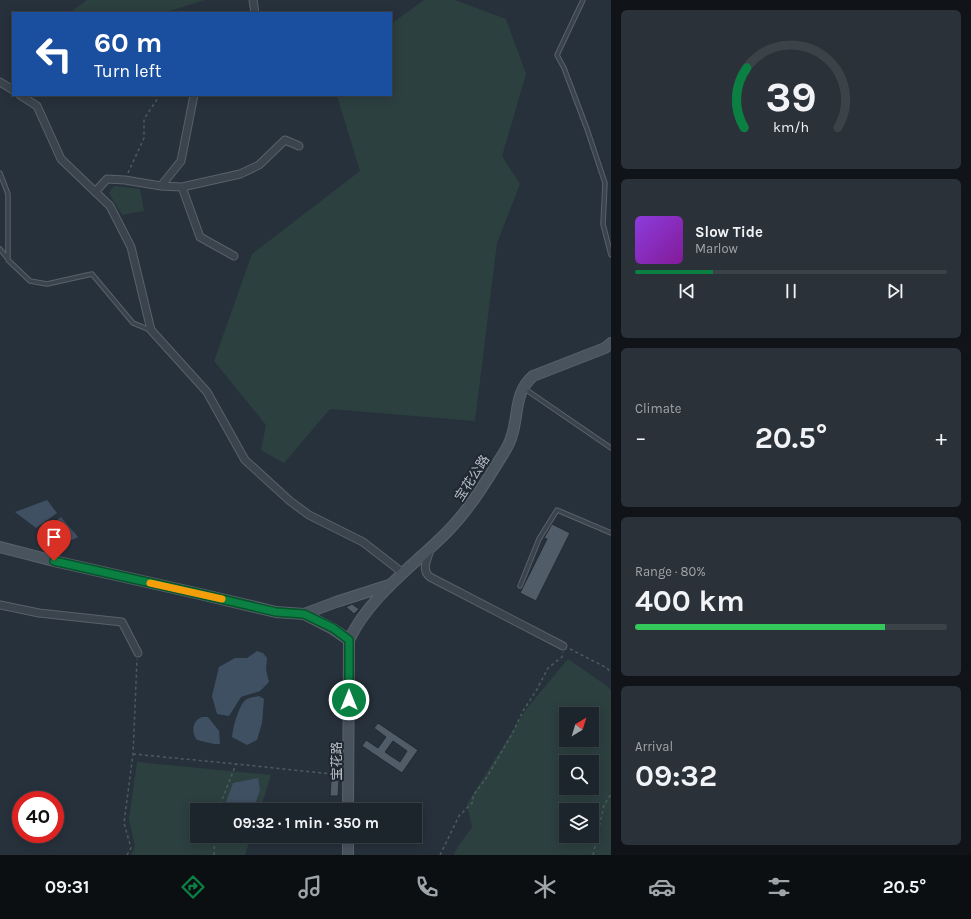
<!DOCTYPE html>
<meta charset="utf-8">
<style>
body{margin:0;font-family:Karla,"Noto Sans SC",sans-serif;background:#2a3138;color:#f1f3f6;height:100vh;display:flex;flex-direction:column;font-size:15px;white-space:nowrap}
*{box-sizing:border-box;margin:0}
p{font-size:13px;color:#a0a5a9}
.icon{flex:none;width:22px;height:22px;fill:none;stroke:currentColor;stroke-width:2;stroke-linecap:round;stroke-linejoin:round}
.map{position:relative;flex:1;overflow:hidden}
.details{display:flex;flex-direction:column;gap:10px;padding:10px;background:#101418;width:360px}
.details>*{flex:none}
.hud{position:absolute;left:12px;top:12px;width:380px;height:84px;border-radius:0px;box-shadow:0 2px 10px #0003,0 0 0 1px #3b4248;background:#1a4fa0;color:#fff;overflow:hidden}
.needle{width:26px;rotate:38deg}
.controls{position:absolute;left:559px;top:707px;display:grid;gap:8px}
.controls a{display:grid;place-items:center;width:40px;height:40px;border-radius:0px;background:#1d252c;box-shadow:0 2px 10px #0003,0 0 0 1px #3b4248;font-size:20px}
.speed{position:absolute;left:12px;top:791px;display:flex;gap:8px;font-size:20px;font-weight:700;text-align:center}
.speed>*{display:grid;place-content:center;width:52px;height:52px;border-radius:50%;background:#1d252c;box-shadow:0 2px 10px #0003,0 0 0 1px #3b4248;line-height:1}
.speed .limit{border:6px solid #d22;background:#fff;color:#111}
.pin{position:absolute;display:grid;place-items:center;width:34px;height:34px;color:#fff;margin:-41px -17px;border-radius:50% 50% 50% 0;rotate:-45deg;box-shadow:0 0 4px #0007}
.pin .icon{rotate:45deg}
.me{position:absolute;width:44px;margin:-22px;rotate:0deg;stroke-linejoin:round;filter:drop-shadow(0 0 3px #0008)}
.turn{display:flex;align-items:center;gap:14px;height:84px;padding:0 16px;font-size:18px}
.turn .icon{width:52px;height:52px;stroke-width:2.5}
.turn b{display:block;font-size:28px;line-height:34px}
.big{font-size:30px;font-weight:700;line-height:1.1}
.details .tile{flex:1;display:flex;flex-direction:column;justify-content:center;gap:6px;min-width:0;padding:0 14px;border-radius:6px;background:#2a3138}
.details .dial{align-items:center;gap:0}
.dial svg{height:104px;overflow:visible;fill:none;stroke:#3b4248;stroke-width:7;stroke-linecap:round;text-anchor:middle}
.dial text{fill:#f1f3f6;stroke:none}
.song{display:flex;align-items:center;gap:12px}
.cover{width:48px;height:48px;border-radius:6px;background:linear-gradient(135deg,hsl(270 70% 55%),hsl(290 70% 35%))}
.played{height:4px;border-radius:2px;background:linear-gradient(90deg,#0b8043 25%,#3b4248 25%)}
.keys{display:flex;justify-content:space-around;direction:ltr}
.heat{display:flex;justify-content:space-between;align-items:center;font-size:22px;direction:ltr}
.charge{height:6px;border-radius:3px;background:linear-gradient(90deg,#34c759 80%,#3b4248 0)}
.trip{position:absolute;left:190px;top:803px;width:232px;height:40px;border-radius:0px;background:#1d252c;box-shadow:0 2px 10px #0003,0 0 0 1px #3b4248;font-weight:700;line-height:40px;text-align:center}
.dock{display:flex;height:64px;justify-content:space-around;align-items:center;background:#0c0f12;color:#a0a5a9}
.dock .icon{width:28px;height:28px}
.dock .active{color:#0b8043}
.dock b{font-size:18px;color:#f1f3f6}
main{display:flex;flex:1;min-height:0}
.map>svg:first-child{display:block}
.green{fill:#2c403f;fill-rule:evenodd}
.water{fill:#3f5062}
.building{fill:#505c67;stroke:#222a33;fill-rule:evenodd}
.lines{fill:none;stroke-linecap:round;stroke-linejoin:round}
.lane-casing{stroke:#59616a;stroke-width:5.5}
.street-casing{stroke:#59616a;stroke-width:9}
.secondary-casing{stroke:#59616a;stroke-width:12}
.path{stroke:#4b5c5e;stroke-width:1.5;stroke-dasharray:3 3;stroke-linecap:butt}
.lane{stroke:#3b434c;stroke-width:3.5}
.street{stroke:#3b434c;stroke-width:7}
.secondary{stroke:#49535e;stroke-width:10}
.route-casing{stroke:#07532c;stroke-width:10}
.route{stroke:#0b8043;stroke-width:7}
.slow{stroke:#f59e0b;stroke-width:7}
.labels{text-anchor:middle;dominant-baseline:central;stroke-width:4;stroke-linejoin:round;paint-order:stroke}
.street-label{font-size:13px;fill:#b7bec7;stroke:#202831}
</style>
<main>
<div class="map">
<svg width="611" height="855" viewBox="0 0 611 855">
<rect width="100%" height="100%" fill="#27313b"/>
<path class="green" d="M87,0H205L163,13H69Z
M424,0H455L506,19L526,74L502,156L520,184L497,243L475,421L330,409L284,463L261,450L266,425L214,361L252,254L360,171L337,96L338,95H391V24Z
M114,186L140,189L144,211L122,215L109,193Z
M568,659L607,686L611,690V855H454L457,848L472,827L467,804L527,708ZM566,714H592V740H566ZM566,762H592V788H566ZM566,810H592V836H566Z
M137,762L271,775L260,810H197V836H251L245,855H131L135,846L129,819Z"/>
<path class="water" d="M47,500L57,513L36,528L15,512Z
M61,517L78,537L55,548L39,533Z
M257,651L263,653L267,658L266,670L269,682L260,691L241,697L229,716L217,714L212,696L219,667L235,658H247Z
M259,696L264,699L262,723L257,740L247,745L232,737C233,728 239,703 247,699C250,697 256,697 259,696Z
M202,717H208L219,731L220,744H214L197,740C191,732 192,721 202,717Z
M258,778L260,790L253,810H245L243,804L226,802L233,783Z"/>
<path class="building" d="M552,524L570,533L536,601L520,593L547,539L544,538Z
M352,604L359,609L354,614L346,607Z
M378,723L418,750L402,773L362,746L366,740L378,748L386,737L374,728ZM393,741L407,751L400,762L385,752Z
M339,780L338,796H330L331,781Z"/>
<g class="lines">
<defs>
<path id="lane" d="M583,0L557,55L564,68L587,129L605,183L603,224L611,255
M0,173L8,194V260L30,281L47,284L92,274L133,323L150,330
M0,249L8,259
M525,389L611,448
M520,586L539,539L557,510L611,533"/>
<path id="street" d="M253,0L255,13
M0,82L13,90
M20,95L37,106L61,159L110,206L131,247L151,330L207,392L245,460L290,501L309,515L363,542L403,573
M161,186L182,187L200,237L234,256
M182,187L240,174L259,165L285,140L299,146
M95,192L107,179L125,180L161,186L181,161L194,95
M430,550C427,560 421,570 430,577L563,646
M0,605L39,613L122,622L138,653"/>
<path id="secondary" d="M0,547L54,561L200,594L276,612L304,614L333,629L349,640
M304,614L336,602L389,585
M348,810L349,640C370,596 412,567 446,533C468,511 484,485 500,459C505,451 510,444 512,435C519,413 514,393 533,376L605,348L611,343
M348,855V836"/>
</defs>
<use href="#lane" class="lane-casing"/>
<use href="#street" class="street-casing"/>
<use href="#secondary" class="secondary-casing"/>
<path class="path" d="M128,173L144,138V119L158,98
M570,649L607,668L611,673
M133,754L236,764
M218,810L236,764L341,775
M127,855L131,848L124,823L133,754L137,659
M214,855L215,836
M440,855L459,816L473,802V796L487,777L512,734L523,711L536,691L548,668L562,657L563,652
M593,855L604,805L611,794"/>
<use href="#lane" class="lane"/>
<use href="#street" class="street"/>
<use href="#secondary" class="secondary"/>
</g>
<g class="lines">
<defs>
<path id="route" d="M54,561L200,594L276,612L304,614L333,628L349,640V700"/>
</defs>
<use href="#route" class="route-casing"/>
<use href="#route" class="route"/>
<path class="slow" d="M150,583L222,599"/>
</g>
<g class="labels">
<g class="street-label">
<text transform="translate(472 478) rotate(-57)">宝花公路</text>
<text transform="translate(336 761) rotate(-90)">宝花路</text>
</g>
</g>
</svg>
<div class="controls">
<a><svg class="needle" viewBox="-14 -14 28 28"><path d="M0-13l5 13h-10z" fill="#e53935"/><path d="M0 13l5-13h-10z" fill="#a0a5a9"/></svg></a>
<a><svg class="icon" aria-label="search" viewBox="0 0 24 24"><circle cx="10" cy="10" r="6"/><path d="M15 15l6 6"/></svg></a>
<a><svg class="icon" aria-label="layers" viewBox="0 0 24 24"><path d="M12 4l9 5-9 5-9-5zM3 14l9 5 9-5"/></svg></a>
</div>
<div class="speed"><div class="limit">40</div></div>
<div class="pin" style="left:54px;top:561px;background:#d93025"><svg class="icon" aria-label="arrive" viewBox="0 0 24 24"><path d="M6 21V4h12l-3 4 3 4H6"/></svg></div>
<svg class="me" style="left:349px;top:700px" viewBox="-20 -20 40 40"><circle r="17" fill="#0b8043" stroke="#fff" stroke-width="3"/><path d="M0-11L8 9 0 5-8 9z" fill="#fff"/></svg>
<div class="trip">09:32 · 1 min · 350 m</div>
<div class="hud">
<div class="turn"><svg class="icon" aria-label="left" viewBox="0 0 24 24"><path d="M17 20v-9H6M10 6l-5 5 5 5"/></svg><div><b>60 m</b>Turn left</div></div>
</div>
</div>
<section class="details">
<div class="tile dial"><svg viewBox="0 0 100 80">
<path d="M14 69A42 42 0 1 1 86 69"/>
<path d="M14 69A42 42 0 0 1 16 23" stroke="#0b8043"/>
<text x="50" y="56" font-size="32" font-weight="700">39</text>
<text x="50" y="72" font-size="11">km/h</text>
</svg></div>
<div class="tile">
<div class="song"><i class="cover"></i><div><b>Slow Tide</b><p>Marlow</p></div></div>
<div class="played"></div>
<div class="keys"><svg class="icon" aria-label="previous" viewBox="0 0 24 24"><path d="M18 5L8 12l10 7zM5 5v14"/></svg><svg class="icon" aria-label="pause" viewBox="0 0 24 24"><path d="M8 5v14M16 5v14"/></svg><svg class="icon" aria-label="next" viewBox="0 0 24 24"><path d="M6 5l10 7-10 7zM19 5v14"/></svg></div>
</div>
<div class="tile"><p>Climate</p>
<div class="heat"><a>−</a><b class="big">20.5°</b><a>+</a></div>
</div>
<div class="tile"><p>Range · 80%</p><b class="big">400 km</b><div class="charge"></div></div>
<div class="tile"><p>Arrival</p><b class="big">09:32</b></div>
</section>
</main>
<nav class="dock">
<b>09:31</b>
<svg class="icon active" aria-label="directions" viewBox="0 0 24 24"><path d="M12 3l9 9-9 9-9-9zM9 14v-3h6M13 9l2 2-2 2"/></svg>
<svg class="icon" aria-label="music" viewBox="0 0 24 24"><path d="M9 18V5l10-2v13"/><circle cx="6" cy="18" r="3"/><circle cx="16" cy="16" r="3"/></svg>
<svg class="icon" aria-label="phone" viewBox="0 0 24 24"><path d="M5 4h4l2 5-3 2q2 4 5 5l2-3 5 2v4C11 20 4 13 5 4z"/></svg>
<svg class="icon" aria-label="climate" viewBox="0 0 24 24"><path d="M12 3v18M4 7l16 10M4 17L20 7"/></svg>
<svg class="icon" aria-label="car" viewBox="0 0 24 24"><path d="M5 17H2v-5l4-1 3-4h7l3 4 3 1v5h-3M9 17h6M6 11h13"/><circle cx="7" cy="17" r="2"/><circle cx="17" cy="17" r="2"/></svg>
<svg class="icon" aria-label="filters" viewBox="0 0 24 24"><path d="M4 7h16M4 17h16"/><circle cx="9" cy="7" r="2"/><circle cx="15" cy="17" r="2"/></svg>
<b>20.5°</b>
</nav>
